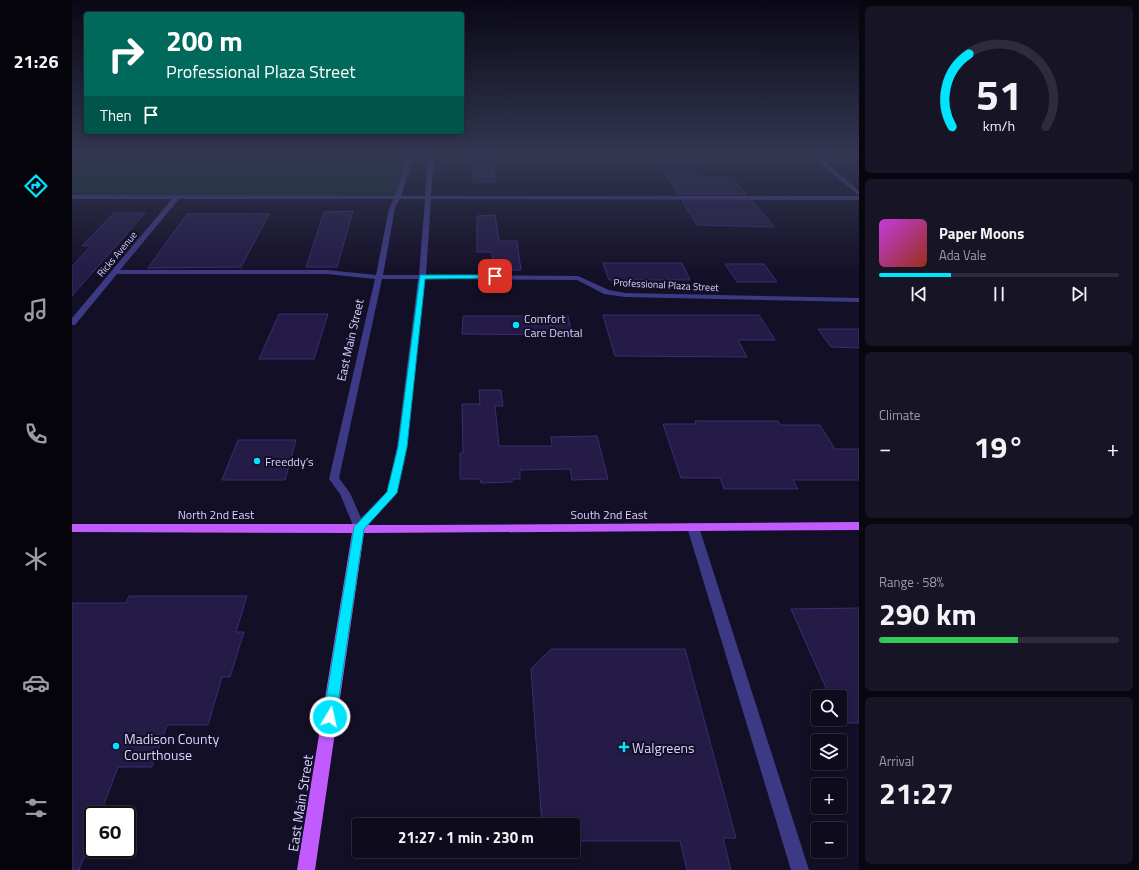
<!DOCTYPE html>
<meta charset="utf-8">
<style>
body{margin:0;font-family:"Titillium Web",sans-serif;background:#171425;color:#f1f3f6;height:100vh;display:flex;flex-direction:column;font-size:15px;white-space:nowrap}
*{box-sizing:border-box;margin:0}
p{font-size:13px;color:#9b9ba3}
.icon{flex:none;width:22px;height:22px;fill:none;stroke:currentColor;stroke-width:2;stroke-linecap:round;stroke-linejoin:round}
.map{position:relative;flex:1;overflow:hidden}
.panel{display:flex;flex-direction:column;gap:6px;padding:6px;background:#08060f;width:280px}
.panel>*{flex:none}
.top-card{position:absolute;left:12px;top:12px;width:380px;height:122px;border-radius:4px;box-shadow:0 2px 10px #0003,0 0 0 1px #2e2b3b;background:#00695c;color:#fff;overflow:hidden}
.fabs{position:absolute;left:739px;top:690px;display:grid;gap:8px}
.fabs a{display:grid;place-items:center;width:36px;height:36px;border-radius:4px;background:#0e0b1c;box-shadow:0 2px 10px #0003,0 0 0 1px #2e2b3b;font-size:20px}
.speed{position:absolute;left:12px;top:806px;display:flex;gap:8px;font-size:20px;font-weight:700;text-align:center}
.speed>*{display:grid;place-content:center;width:52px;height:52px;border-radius:50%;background:#0e0b1c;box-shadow:0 2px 10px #0003,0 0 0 1px #2e2b3b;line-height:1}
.speed .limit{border:2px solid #111;border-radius:6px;background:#fff;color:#111}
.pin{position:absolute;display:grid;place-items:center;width:34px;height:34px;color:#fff;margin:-17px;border-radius:8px;box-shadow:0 2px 6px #0006}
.me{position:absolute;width:44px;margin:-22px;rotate:9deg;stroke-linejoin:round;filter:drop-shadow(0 0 3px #0008)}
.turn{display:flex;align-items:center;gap:14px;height:84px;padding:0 16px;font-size:18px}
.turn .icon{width:52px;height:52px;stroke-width:2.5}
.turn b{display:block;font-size:28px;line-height:34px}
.then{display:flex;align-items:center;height:38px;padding:0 16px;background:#0003;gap:8px;font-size:15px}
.big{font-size:30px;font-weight:700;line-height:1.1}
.panel .widget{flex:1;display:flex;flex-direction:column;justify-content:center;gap:6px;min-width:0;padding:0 14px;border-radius:6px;background:#171425}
.panel .dial{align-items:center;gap:0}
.dial svg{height:104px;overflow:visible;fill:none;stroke:#2e2b3b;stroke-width:7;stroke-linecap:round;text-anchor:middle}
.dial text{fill:#f1f3f6;stroke:none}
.song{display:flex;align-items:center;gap:12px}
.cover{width:48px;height:48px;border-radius:6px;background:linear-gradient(135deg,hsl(290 70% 55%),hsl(10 70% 35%))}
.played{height:4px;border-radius:2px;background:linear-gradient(90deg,#00e5ff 30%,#2e2b3b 30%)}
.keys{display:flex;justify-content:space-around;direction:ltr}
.heat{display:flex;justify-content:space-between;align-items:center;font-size:22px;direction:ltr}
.charge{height:6px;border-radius:3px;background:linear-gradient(90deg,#34c759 58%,#2e2b3b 0)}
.trip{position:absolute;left:280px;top:818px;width:228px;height:40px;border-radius:4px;background:#0e0b1c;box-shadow:0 2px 10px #0003,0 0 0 1px #2e2b3b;font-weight:700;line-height:40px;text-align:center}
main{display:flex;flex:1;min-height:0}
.menu{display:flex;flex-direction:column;width:72px;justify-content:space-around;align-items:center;background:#06040b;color:#9b9ba3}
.menu .icon{width:28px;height:28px}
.menu .on{color:#00e5ff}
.menu b{font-size:18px;color:#f1f3f6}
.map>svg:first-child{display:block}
.green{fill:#12302f}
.building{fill:#241b47;stroke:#3b2d73}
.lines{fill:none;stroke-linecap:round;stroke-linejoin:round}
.minor{fill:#3d3a85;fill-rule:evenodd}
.major{fill:#c25bff;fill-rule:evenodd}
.route{fill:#00e5ff;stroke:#0095a6}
.poi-dot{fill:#00e5ff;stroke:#130f26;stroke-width:1.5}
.labels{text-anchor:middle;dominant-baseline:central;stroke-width:4;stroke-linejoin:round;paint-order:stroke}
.far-street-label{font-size:10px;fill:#d9d4ff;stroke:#130f26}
.poi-label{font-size:12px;fill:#d9d4ff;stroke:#130f26;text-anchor:start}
.street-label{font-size:12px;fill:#d9d4ff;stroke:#130f26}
.near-poi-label{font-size:14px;fill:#d9d4ff;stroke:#130f26;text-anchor:start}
.near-street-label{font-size:14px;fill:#d9d4ff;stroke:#130f26}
</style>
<main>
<nav class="menu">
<b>21:26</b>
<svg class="icon on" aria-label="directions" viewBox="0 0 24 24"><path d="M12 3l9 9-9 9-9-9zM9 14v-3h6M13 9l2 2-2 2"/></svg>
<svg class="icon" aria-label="music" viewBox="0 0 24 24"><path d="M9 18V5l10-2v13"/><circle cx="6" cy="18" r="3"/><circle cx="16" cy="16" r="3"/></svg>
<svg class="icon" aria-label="phone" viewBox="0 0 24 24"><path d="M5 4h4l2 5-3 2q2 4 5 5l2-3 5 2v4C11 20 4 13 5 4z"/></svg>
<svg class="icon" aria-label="climate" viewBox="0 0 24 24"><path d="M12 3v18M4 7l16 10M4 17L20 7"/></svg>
<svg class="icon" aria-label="car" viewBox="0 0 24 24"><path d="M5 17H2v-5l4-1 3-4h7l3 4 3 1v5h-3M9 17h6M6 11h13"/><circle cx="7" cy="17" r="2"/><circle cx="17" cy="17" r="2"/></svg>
<svg class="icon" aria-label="filters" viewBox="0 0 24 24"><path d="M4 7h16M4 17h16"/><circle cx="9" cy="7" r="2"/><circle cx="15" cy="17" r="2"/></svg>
</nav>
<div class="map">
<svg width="787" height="870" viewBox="0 0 787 870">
<rect width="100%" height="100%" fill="#130f26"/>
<path class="green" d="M0,155H339L326,197H0Z"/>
<path class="building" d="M400,156H420L423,182H402Z
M594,174H625L628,178H660L674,194H606Z
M610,201H680L702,227L625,225Z
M281,211L265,267H234L252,212Z
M42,213H73L0,296V266L19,246H10Z
M115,214H197L169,267L76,268Z
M423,215L427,241H445L449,270H427L426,267H421L420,252H405V216Z
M531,263H610L618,280H537Z
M653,264H692L705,282H665Z
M207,314H256L242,359H187Z
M531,315H687L703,340H666L675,357L543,356Z
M391,316H496L500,335L390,334Z
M746,329H787V348L759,347Z
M407,390H429L431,406H423L427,446H480L479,437L525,436L536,479L500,480L498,469L448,470V479H440V482L409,483L408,479H388V453H391L390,404H408Z
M623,421H706L708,425H748L763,449H787V480H721L726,489H652L648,478H609L591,424H624Z
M166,440H224L213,480H150Z
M57,596H175L164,632H172L158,677H150L136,725H95L80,767H46L28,815H21V834L7,870H0V603H54Z
M787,608V723H769L768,719V697H758L719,609Z
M479,649H613L664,838H651L659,870H615L608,841H501V825H470L459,669Z"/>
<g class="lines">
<path class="minor" d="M336,155H342L329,196H353L356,155H362L359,196H787V200L359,199L354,275L506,276L537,290L553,293L787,298V302L553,297L532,294L505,280L353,279L335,447L325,493L291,530L287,531L283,530L268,494L257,479L303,279L255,274H45L3,325H0V318L100,199H0V195L323,196ZM107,199H322L317,208L304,275L255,270H48ZM328,199H353L347,275H311L323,208ZM310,279H346L325,447L315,492L289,518L278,493L267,478Z
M739,155H745L787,191V196Z
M621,523L625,524L627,527L737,870H719L615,527L617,524Z"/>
<path class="major" d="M787,522V530L292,533L243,870H225L280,533L0,532V524H283L287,523L291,525H347Z"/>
</g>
<linearGradient id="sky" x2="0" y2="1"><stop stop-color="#0a0815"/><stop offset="0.56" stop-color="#333752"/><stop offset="1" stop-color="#333752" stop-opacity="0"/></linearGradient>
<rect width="787" height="277" fill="url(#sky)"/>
<path class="route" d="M348,275H423L427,276L423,278L353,279L335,447L325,493L292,529L264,717L262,721L258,723L253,721L251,717L282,527L315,492L326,447Z"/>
<g class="poi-dot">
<circle cx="444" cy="325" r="4"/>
<circle cx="185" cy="461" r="4"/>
<circle cx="44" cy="746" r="4"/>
<path d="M550 741h4v4h4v4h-4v4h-4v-4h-4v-4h4z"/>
</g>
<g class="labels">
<g class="far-street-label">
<text transform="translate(45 254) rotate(-50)">Ricks Avenue</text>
<text transform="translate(594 285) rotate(3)">Professional Plaza Street</text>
</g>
<g class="poi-label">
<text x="452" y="318">Comfort<tspan x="452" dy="14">Care Dental</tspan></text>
<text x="193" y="461">Freeddy’s</text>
</g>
<g class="street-label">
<text transform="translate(278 340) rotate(-77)">East Main Street</text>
<text x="144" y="514">North 2nd East</text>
<text x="537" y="514">South 2nd East</text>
</g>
<g class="near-poi-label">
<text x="52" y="738">Madison County<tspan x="52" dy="16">Courthouse</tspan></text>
<text x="560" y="747">Walgreens</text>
</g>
<g class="near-street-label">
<text transform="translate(228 803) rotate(-81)">East Main Street</text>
</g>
</g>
</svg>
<div class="fabs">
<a><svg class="icon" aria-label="search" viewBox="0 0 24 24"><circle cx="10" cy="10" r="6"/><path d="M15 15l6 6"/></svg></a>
<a><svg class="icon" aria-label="layers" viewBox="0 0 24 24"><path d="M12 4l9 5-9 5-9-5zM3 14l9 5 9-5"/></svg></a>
<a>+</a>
<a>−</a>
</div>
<div class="speed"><div class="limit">60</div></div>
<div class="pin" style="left:423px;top:276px;background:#d93025"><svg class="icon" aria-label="arrive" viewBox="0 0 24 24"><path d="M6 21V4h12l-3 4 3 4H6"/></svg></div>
<svg class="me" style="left:258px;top:717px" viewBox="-20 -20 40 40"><circle r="17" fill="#00e5ff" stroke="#fff" stroke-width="3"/><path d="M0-11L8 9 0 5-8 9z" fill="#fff"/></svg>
<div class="trip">21:27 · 1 min · 230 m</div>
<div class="top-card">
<div class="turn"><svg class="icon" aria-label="right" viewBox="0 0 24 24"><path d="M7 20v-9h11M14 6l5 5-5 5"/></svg><div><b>200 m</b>Professional Plaza Street</div></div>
<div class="then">Then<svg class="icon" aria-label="arrive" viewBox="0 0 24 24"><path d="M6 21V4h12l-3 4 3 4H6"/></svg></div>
</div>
</div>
<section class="panel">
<div class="widget dial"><svg viewBox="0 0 100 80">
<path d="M14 69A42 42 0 1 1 86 69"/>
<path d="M14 69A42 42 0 0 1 27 13" stroke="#00e5ff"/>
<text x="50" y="56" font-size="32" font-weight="700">51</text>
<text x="50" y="72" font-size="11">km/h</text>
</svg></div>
<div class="widget">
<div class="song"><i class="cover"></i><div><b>Paper Moons</b><p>Ada Vale</p></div></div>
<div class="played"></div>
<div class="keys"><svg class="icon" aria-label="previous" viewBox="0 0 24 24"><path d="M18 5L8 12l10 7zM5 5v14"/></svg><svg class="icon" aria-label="pause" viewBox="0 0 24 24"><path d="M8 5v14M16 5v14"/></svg><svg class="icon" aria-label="next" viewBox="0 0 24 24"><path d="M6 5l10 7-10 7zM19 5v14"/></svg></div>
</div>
<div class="widget"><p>Climate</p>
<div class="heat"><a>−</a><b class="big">19°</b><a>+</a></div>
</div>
<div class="widget"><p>Range · 58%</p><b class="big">290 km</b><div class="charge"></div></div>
<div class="widget"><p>Arrival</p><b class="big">21:27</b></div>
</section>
</main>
